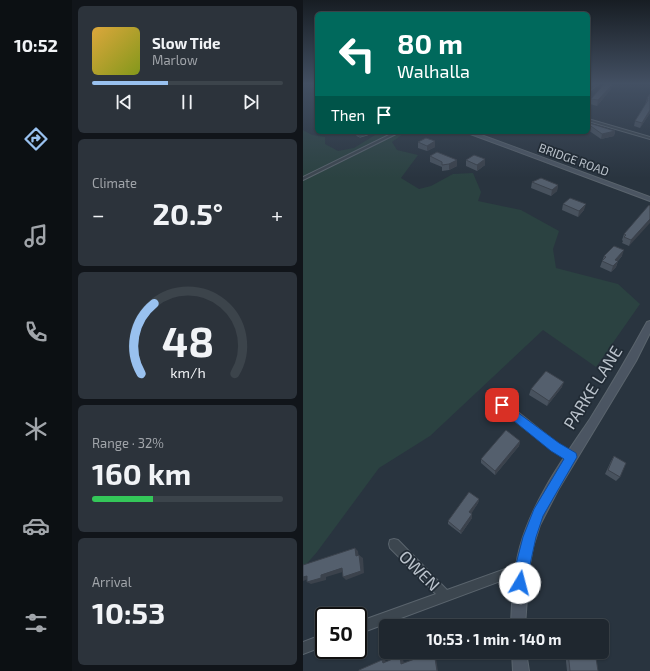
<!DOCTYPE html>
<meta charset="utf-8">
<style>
body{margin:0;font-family:"Exo 2",sans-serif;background:#2c333b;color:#f1f3f6;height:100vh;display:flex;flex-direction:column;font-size:15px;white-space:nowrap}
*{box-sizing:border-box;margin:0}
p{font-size:13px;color:#a1a5aa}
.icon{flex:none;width:22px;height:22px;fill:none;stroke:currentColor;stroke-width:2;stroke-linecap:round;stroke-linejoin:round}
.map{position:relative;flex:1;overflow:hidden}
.sheet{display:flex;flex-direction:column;gap:6px;padding:6px;background:#11151a;width:231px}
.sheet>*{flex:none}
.top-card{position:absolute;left:12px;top:12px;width:275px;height:122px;border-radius:6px;box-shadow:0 1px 3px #0004,0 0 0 1px #3c444b;background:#00695c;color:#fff;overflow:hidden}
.speed{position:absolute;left:12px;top:607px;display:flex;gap:8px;font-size:20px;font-weight:700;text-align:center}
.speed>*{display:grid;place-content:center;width:52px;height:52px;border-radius:50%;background:#1f272f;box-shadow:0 1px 3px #0004,0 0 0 1px #3c444b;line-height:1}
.speed .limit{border:2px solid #111;border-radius:6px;background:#fff;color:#111}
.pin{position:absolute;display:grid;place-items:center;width:34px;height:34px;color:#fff;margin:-17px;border-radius:8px;box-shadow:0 2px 6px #0006}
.me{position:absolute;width:44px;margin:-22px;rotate:8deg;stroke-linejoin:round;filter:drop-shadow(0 0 3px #0008)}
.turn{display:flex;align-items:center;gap:14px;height:84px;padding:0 16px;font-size:18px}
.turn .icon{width:52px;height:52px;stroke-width:2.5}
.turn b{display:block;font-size:28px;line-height:34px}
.then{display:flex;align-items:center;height:38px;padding:0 16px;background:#0003;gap:8px;font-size:15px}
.big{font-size:30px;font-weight:700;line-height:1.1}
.sheet .widget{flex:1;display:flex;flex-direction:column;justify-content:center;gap:6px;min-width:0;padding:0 14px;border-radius:6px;background:#2c333b}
.sheet .dial{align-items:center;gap:0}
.dial svg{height:104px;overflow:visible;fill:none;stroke:#3c444b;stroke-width:7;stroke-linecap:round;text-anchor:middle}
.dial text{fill:#f1f3f6;stroke:none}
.song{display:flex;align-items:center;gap:12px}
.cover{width:48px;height:48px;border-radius:6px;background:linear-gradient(135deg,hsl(40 70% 55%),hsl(70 70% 35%))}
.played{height:4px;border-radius:2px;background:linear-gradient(90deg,#99c1ef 40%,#3c444b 40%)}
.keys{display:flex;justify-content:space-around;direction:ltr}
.heat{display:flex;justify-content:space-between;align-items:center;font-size:22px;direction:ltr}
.charge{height:6px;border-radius:3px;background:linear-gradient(90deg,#34c759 32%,#3c444b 0)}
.trip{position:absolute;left:76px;top:619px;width:230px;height:40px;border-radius:6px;background:#1f272f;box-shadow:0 1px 3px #0004,0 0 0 1px #3c444b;font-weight:700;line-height:40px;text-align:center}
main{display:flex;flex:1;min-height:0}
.tabs{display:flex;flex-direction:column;width:72px;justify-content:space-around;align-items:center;background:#0c1013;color:#a1a5aa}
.tabs .icon{width:28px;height:28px}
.tabs .on{color:#99c1ef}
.tabs b{font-size:18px;color:#f1f3f6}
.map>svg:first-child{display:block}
.green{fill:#2b4241}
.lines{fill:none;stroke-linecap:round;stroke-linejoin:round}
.lane-casing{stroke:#5a646d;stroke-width:3}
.street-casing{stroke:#5a646d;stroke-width:2}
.secondary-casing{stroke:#5a646d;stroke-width:2}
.lane{stroke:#3c464f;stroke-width:2}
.street{fill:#3c464f;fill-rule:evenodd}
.secondary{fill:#4b5562;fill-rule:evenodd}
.wall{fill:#48525e}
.shaded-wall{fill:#3b424c}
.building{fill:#545f6d;stroke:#3b424c}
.route{fill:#1a73e8;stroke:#114b97}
.labels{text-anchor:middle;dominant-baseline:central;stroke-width:3.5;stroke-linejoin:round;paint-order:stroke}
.far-street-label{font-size:12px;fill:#b9c1ca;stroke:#212b35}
.near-street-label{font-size:17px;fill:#b9c1ca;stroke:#212b35}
</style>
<main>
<nav class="tabs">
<b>10:52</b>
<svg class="icon on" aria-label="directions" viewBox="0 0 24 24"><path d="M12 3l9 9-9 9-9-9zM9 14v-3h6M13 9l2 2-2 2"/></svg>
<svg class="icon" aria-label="music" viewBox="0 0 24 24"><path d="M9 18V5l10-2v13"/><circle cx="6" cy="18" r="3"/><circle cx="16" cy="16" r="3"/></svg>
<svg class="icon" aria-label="phone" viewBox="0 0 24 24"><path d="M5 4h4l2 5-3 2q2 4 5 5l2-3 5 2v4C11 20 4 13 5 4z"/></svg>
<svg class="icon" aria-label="climate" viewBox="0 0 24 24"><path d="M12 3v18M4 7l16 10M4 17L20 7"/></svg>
<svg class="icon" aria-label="car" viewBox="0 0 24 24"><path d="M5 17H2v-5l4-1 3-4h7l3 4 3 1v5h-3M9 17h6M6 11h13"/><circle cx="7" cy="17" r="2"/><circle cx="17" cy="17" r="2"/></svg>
<svg class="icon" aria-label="filters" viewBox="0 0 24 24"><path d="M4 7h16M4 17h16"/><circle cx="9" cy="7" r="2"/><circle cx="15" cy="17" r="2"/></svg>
</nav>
<section class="sheet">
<div class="widget">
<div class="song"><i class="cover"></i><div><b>Slow Tide</b><p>Marlow</p></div></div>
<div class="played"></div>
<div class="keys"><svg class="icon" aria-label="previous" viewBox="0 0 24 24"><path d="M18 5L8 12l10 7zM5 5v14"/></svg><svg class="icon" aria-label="pause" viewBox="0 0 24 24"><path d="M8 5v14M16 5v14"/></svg><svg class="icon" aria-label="next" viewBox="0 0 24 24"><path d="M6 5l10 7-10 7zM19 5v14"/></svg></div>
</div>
<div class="widget"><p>Climate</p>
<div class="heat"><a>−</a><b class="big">20.5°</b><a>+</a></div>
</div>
<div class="widget dial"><svg viewBox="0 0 100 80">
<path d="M14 69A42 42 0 1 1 86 69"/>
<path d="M14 69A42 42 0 0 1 24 15" stroke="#99c1ef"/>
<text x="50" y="56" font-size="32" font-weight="700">48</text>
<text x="50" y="72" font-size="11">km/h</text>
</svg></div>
<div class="widget"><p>Range · 32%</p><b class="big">160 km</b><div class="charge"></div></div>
<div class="widget"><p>Arrival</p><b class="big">10:53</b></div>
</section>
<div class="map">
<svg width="347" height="671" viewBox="0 0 347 671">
<rect width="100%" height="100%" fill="#29343f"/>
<path class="green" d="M0,130L9,135L22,137V144L35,151L51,148L77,132H96L100,134L89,142L94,150L115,155L98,178L116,189L128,186L150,174L170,173L178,192L175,201L218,210L256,231L250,249L253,268L315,284L337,304L293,367L240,330L127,436L76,468L14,552L0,568Z"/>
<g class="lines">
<defs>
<path id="lane" d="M55,132V135L57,136L64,134L63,132"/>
<path id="street" d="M291,84H295L285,92V89Z
M285,119L347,137V139L285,121Z
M92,132H97L0,180V177Z
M199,401L202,402L255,444L272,454L273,457L272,460L269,461L249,450L196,408L195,405L196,402Z
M91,539L95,540L144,590L219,563L223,564L224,568L223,572L219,573L55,634V622L133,594L87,548L86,544L87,540Z
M21,634V646L0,654V642Z"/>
<path id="secondary" d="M162,132H170L347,197V201Z
M347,321V333L333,361L255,490L237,525L230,547L226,569L222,626H208C209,600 210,573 217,547C230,500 260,459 287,419C307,387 326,355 344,322Z
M209,652H223L226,671H210Z"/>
</defs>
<use href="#lane" class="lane-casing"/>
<use href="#street" class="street-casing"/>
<use href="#secondary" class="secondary-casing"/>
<use href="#lane" class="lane"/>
<use href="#street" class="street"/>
<use href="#secondary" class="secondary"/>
</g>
<path class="wall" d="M310,84L308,89L294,106L287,104L288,99Z
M347,94V113L337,128L331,126L332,121L342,105L344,98Z
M286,123L312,131L311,136L298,139L285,130Z
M115,142L132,147L124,151L115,148Z
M127,156L154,166L146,170L139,171V167L127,162Z
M182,159V165L174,171L163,166V160Z
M229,182L255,185L254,191L248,196L228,188Z
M260,204L281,210L275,217L259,210Z
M347,206L326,246L319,243L320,241L319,240L321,234Z
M301,256H319L315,261L313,267L308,272L297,267Z
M259,387L244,406L226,395L228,389Z
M217,441L216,446L192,475L178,463V459Z
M311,456L317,477L313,481L302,474L308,461Z
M176,499L175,503L168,513L169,514V518L158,534L145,524V521Z
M262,652H288L289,658L295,671H264Z"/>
<path class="shaded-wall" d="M310,84L308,89L294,106L295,100Z
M347,110V113L337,128L339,123Z
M312,131L311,136L298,139L299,134Z
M132,141V147L124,151V146Z
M182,159V165L174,171V165Z
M154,160V166L146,170V164Z
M255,185L254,191L248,196L249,190Z
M283,204L281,210L275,217L276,211Z
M347,219V223L326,246L328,240Z
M321,250L319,256L310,266L312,260Z
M315,261L313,267L308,272L310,266Z
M261,382L259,387L244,406L246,401Z
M217,441L216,446L192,475V471Z
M176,499L175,503L167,516L166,512Z
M169,514V518L158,534L157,531Z
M52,548L55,551L56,559L53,556Z
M56,555L60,558L61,573L43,580L40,577Z
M39,568L43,571L23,577V580L8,584L4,582L18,575Z
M4,576L8,578L0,581V577Z
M131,652H132L135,671H134Z
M97,656H99L101,663L98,664Z
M82,659L83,663H80L79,660Z"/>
<path class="building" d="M301,84H310L295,100L288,99Z
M347,94V110L339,123L332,121L345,100H344L345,98H344Z
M286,123L312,131L299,134L285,124Z
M123,138L132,141L124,146L115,142Z
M134,152L154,160L146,164L139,165V162L127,156Z
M171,155L182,159L174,165L163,160Z
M238,178L255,185L249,190L229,182Z
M267,198L283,204L276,211L260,204Z
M346,205L347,206V219L328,240L321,237L323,235L321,234Z
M311,246L321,250L312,260L315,261L310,266L299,261L303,257L301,256Z
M243,371L261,382L246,401L228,389Z
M203,430L217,441L192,471L178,459Z
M311,456L323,463L317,477L305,470Z
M166,492L176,499L166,512L169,514L157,531L145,521Z
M52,548L53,556L56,555L58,571L40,577L39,568L18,575V578L4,582V576L0,577V565Z
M131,652L134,671H56V670L79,660L80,663L97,656L98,664Z
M265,652H288L289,658H293L295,671H267Z"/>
<linearGradient id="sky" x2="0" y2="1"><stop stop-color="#171d23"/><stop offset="0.47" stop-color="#435063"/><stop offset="1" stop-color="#435063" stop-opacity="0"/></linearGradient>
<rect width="347" height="178" fill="url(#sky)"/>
<path class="route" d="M199,401L256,443L273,453L274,457L240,516L233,537L222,588L217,590L212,588L210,583L212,568L220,537L231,509L261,459L248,451L195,408L193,405L195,402Z"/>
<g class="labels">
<g class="far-street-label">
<text transform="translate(271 159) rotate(20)">BRIDGE ROAD</text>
</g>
<g class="near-street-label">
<text transform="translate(289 387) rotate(-58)">PARKE LANE</text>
<text transform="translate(117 570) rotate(45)">OWEN</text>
</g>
</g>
</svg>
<div class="speed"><div class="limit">50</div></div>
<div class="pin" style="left:199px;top:405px;background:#d93025"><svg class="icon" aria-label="arrive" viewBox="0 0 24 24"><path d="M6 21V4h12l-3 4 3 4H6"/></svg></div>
<svg class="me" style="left:217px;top:583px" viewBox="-20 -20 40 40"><circle r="19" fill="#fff"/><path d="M0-13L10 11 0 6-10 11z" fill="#1a73e8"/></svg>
<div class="trip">10:53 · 1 min · 140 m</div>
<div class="top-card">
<div class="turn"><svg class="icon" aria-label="left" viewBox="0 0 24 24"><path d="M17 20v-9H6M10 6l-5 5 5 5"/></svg><div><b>80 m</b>Walhalla</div></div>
<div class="then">Then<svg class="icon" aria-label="arrive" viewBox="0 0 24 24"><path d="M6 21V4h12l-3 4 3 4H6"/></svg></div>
</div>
</div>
</main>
